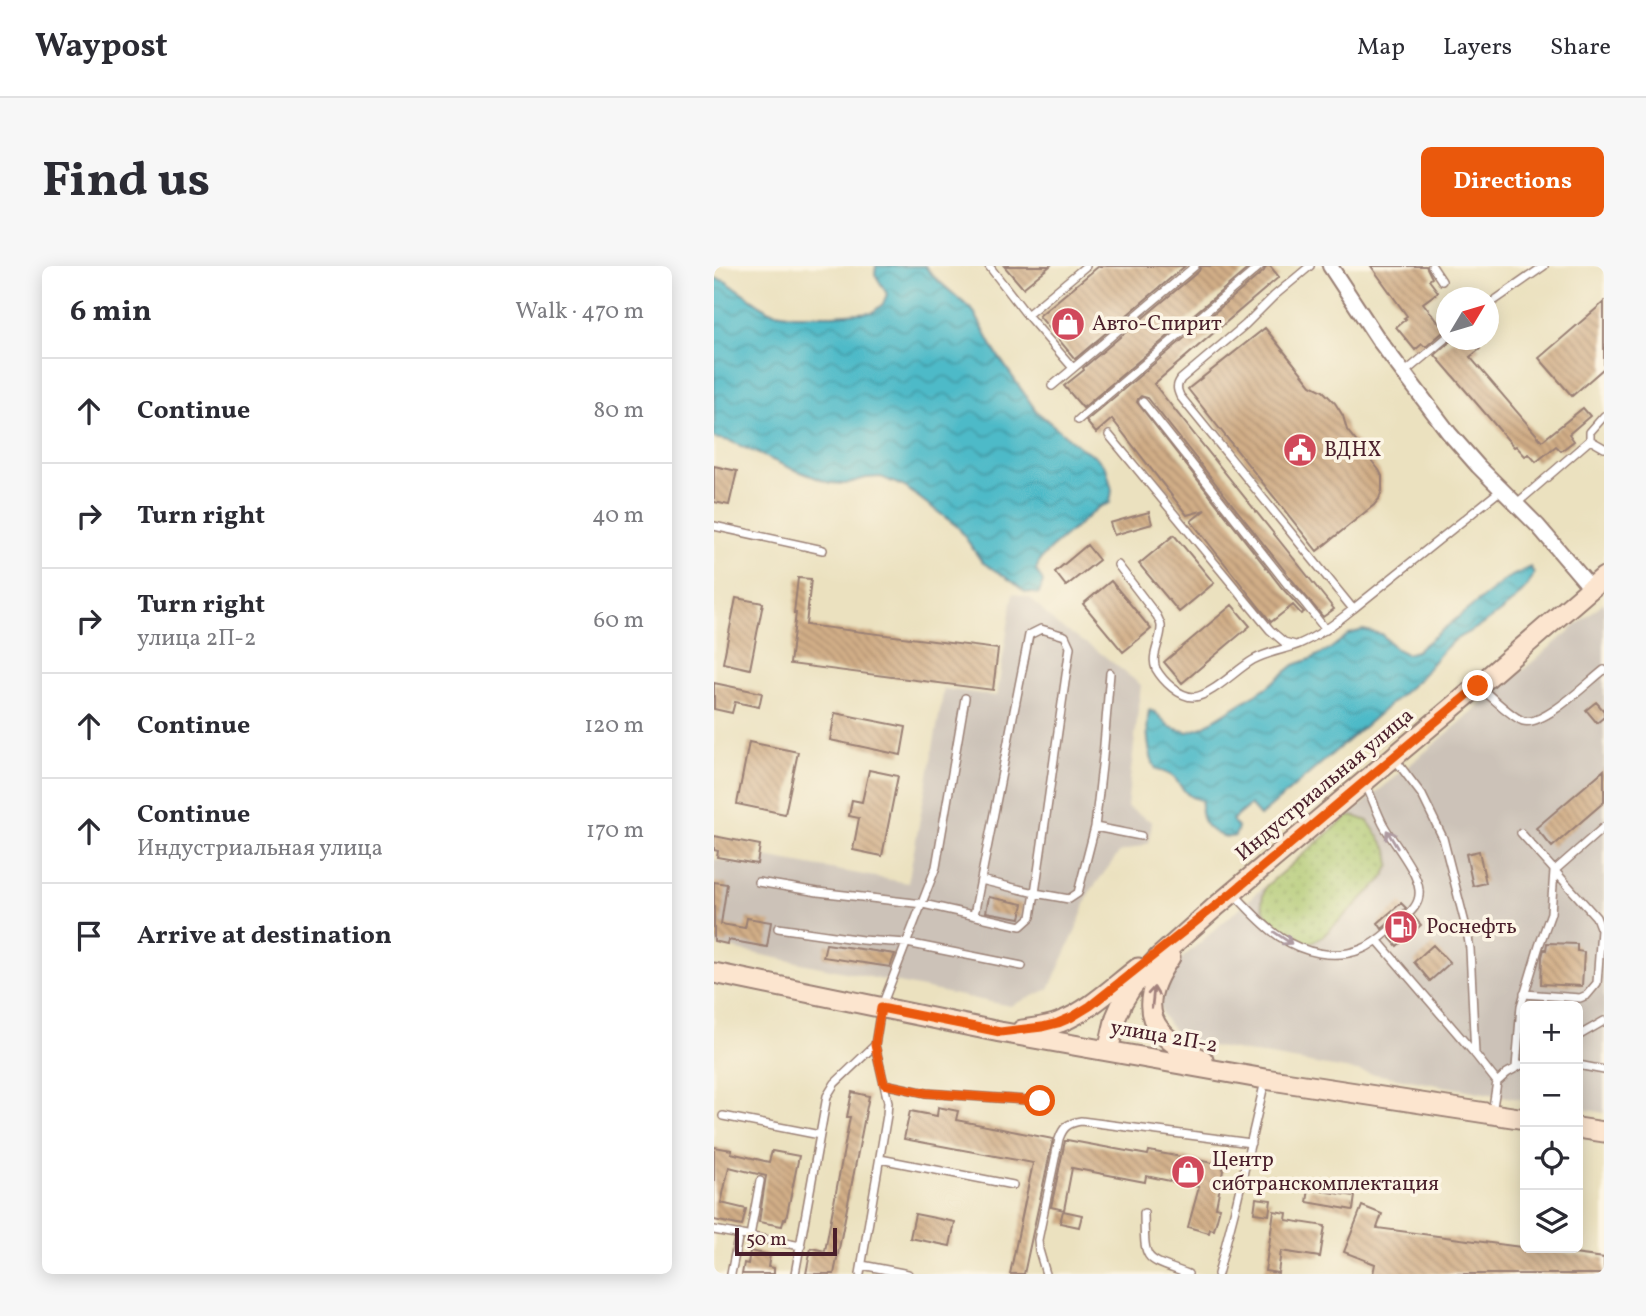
<!DOCTYPE html>
<meta charset="utf-8">
<style>
body{margin:0;font-family:Vollkorn,serif;background:#f7f7f7;color:#2b2b33}
.controls{position:absolute;right:21px;bottom:21px;display:grid;overflow:hidden;border-radius:10px;box-shadow:0 4px 18px #0003}
.controls button{width:63px;height:63px;display:grid;place-items:center;padding:0;border:0;border-bottom:2px solid #e1e1e2;background:#fff;color:#2b2b33;font:35px sans-serif}
.compass{position:absolute;left:722px;top:21px;width:63px;height:63px;border-radius:50%;background:#fff;box-shadow:0 4px 18px #0003;rotate:52deg}
.scale{position:absolute;left:21px;bottom:18px;width:102px;box-sizing:border-box;padding-left:7px;border:4px solid #4a1f2b;border-top:0;font-size:19px;line-height:24px;white-space:nowrap;color:#4a1f2b;-webkit-text-stroke:5px #fcf5e5;paint-order:stroke}
.stop{position:absolute;width:21px;height:21px;margin:-16px;border:5px solid #ea580c;border-radius:50%;background:#fff}
.stop.end{background:#ea580c;border-color:#fff;box-shadow:0 2px 7px #0008}
.list{margin:0;padding:0;list-style:none}
h2{display:flex;justify-content:space-between;align-items:center;height:91px;margin:0;padding:0 28px;font-size:30px}
h2 small{font-size:23px;font-weight:400;color:#7c7c81}
.list li{display:grid;grid-template-columns:46px 1fr auto;gap:21px;align-items:center;box-sizing:border-box;height:105px;padding:0 28px;border-top:2px solid #e1e1e2}
.list b{display:block;font-size:26px;white-space:nowrap}
.list p{margin:0;font-size:23px;white-space:nowrap;color:#7c7c81}
.list em{font-size:23px;font-style:normal;color:#7c7c81}
.icon{flex:none;width:38px;height:38px;fill:none;stroke:currentColor;stroke-width:2;stroke-linecap:round;stroke-linejoin:round}
.map{position:relative;flex:none;width:890px;height:1008px;overflow:hidden;border-radius:10px}
header{display:flex;align-items:center;gap:42px;box-sizing:border-box;height:98px;padding:0 35px;background:#fff;border-bottom:2px solid #e1e1e2}
header strong{font-size:33px}
nav{display:flex;gap:38px;margin-inline-start:auto;font-size:24px}
.intro{display:flex;align-items:center;justify-content:space-between;box-sizing:border-box;height:168px;padding:0 42px}
h1{margin:0;font-size:49px}
.button{padding:18px 32px;border-radius:10px;background:#ea580c;color:#fff;font-size:24px;font-weight:700}
main{display:flex;gap:42px;padding:0 42px}
aside{flex:1;background:#fff;border-radius:10px;box-shadow:0 4px 18px #0003}
.map>svg:first-child{display:block}
.industrial{fill:#ccc2b8}
.green{fill:url(#green-dots);stroke:#7b724c;stroke-width:2}
.water{fill:url(#water-waves);stroke:#4c6c7a;stroke-width:2}
.building{fill:url(#building-back-hatch)}
.lines{fill:none;stroke-linecap:round;stroke-linejoin:round}
.service-casing{stroke:#9a8075;stroke-width:10}
.minor-casing{stroke:#9a8075;stroke-width:18}
.secondary-casing{stroke:#9a8075;stroke-width:23}
.service{stroke:#fff;stroke-width:7}
.minor{stroke:#fff;stroke-width:14}
.secondary{stroke:#fce5cf;stroke-width:19}
.oneway{stroke:#ae9aa0}
.oneway2{stroke:#a3827d}
.route{stroke:#ea580c;stroke-width:9}
.labels{text-anchor:middle;dominant-baseline:central;stroke-width:7;stroke-linejoin:round;paint-order:stroke}
.poi-label{font-size:21px;fill:#4a1f2b;stroke:#fcf5e5;text-anchor:start}
.street-label{font-size:21px;fill:#4a1f2b;stroke:#fcf5e5}
</style>
<header>
<strong>Waypost</strong>
<nav><a>Map</a><a>Layers</a><a>Share</a></nav>
</header>
<div class="intro"><h1>Find us</h1><a class="button">Directions</a></div>
<main>
<aside>
<h2>6 min<small>Walk · 470 m</small></h2>
<ul class="list">
<li><svg class="icon" aria-label="ahead" viewBox="0 0 24 24"><path d="M12 20V5M6 11l6-6 6 6"/></svg><div><b>Continue</b></div><em>80 m</em></li>
<li><svg class="icon" aria-label="right" viewBox="0 0 24 24"><path d="M7 20v-9h11M14 6l5 5-5 5"/></svg><div><b>Turn right</b></div><em>40 m</em></li>
<li><svg class="icon" aria-label="right" viewBox="0 0 24 24"><path d="M7 20v-9h11M14 6l5 5-5 5"/></svg><div><b>Turn right</b><p>улица 2П-2</p></div><em>60 m</em></li>
<li><svg class="icon" aria-label="ahead" viewBox="0 0 24 24"><path d="M12 20V5M6 11l6-6 6 6"/></svg><div><b>Continue</b></div><em>120 m</em></li>
<li><svg class="icon" aria-label="ahead" viewBox="0 0 24 24"><path d="M12 20V5M6 11l6-6 6 6"/></svg><div><b>Continue</b><p>Индустриальная улица</p></div><em>170 m</em></li>
<li><svg class="icon" aria-label="arrive" viewBox="0 0 24 24"><path d="M6 21V4h12l-3 4 3 4H6"/></svg><div><b>Arrive at destination</b></div></li>
</ul>
</aside>
<div class="map">
<svg width="890" height="1008" viewBox="0 0 890 1008">
<defs>
<pattern id="green-dots" width="8" height="8" patternUnits="userSpaceOnUse" patternTransform="scale(1.75)"><rect width="8" height="8" fill="#acc66c"/><path d="M2 2h.1M6 6h.1" fill="none" stroke="#8ea059" stroke-width="1.8" stroke-linecap="round"/></pattern>
<pattern id="water-waves" width="16" height="10" patternUnits="userSpaceOnUse" patternTransform="scale(1.75)"><rect width="16" height="10" fill="#4dbac8"/><path d="M0 5q4-4 8 0t8 0" fill="none" stroke="#4297a3"/></pattern>
<pattern id="building-back-hatch" width="6" height="6" patternUnits="userSpaceOnUse" patternTransform="scale(1.75)"><rect width="6" height="6" fill="#d1ae87"/><path d="M-1 5l2 2M0 0l6 6M5-1l2 2" fill="none" stroke="#ac8d6f"/></pattern>
</defs>
<rect width="100%" height="100%" fill="#fcf5e5"/>
<filter id="ink" filterUnits="userSpaceOnUse"><feTurbulence type="fractalNoise" baseFrequency=".0143" numOctaves="2"/><feDisplacementMap in="SourceGraphic" scale="14" xChannelSelector="R" yChannelSelector="G"/><feConvolveMatrix kernelMatrix="1 2 1 2 8 2 1 2 1" color-interpolation-filters="sRGB"/></filter>
<filter id="wash" filterUnits="userSpaceOnUse"><feTurbulence type="fractalNoise" baseFrequency=".00686" numOctaves="4" result="noise"/><feDisplacementMap in="SourceGraphic" scale="28" xChannelSelector="R" yChannelSelector="G"/><feGaussianBlur stdDeviation="1.57" result="paint"/><feColorMatrix in="noise" values="0 0 0 0 0 0 0 0 0 0 0 0 0 0 0 0 0 1.4 0 .05"/><feComposite in="paint" operator="in"/></filter>
<g filter="url(#wash)">
<rect width="100%" height="100%" fill="#ebe1bf"/>
<!-- industrial -->
<path class="industrial" d="M299 327 316 332 343 359 384 385 427 419 413 541 438 556 435 577 405 587 375 627 362 664 335 723 296 740 0 679V593L48 602 51 591 194 617 230 423 283 430Z
M890 336V847L864 842V740H811V834L480 777 467 771 455 759 448 748 445 735 455 707 467 693 551 620Z"/>
<!-- green -->
<path class="green" d="M640 550 654 555 674 584 676 599 668 614 609 670C604 673 600 676 593 677 575 677 550 655 548 636 548 630 550 625 552 620L633 551Z"/>
<!-- water -->
<path class="water" d="M162 0H211L220 11 260 46 280 84 323 146 367 182 380 189 392 201 398 224 396 237 385 241 337 282 326 294 322 304 329 316 325 328 311 326 299 316 268 296 244 261 191 221 167 211 152 212 131 218 116 217 76 202 16 175 0 172V12L11 15 55 45 80 49H119L159 46 169 38 173 28 161 8Z
M816 301 820 307C814 327 783 349 766 360 756 366 745 370 737 377 724 388 715 402 704 414L546 550 536 539 518 554 524 562 521 570C507 574 488 562 487 546 486 542 488 539 488 535 484 533 480 532 476 530 461 519 468 510 443 504 433 491 432 460 435 444L441 446 456 461 462 463 474 466 487 462 553 421 580 399 597 393 616 383 635 368 649 364 667 368 682 383 692 388 702 385 792 313Z"/>
<g id="blocks">
<!-- building -->
<path class="building" d="M290 0H336L309 22Z
M385 0H471L361 93 325 50Z
M487 0H537L369 142 350 120 370 104 369 102 485 5Z
M552 0H556L565 11 440 118 620 343 609 351 578 314 434 132 427 130 424 133 423 136 568 322 590 346 587 348 579 339 557 356 477 255 491 244 473 249 398 153 382 167 372 155 550 5Z
M657 0H712L718 12 715 14 724 26 709 37 732 66 728 67 713 80H710L708 78 701 84 682 61 692 53 690 52 693 50Z
M890 36V102L858 130 825 92Z
M551 62 597 119 609 125 621 137 629 150 633 164 665 204 668 210V224L665 233 660 239 603 285 474 123Z
M738 74H758L766 83 756 91 828 175 869 142 876 150 855 168 860 175 847 185 842 180 822 196 815 188 811 190 802 180 800 181 721 89Z
M0 200 23 205 15 239 0 236Z
M435 246 438 258 400 269 396 257Z
M460 269 500 317 465 346 425 298Z
M373 279 385 294 352 320 341 306Z
M84 312 97 313 92 359 284 383 279 424 76 398 82 347H80Z
M397 315 437 363 409 386 369 338Z
M22 332 49 337 36 403 9 397Z
M518 339 536 360 468 417 450 396Z
M0 417 48 427 45 441 21 436 18 447 0 443Z
M882 436 890 445V451L883 457 872 444Z
M121 447 192 461 187 489 116 474Z
M35 476 84 486 71 548 23 538Z
M155 504 184 510 168 590 139 584 145 552 135 550 138 534 148 536Z
M890 504V536L838 581 822 562Z
M0 570 46 579 43 598 3 591 4 585 0 584Z
M765 585 772 617 759 620 752 588Z
M0 616 13 618 7 658 31 662 33 652 57 656 53 681 14 674 13 678 0 675Z
M275 631 309 638 306 652 272 646Z
M687 637 692 642 668 663 664 657Z
M700 651 707 659 683 680 676 672Z
M833 677 863 678V685L870 686 868 720 827 718 828 691 830 683 832 684Z
M112 678 181 688 176 701 109 691Z
M719 679 736 697 716 715 700 696Z
M138 826 155 830 120 1008H92L97 982 111 985 136 851H133Z
M224 841 244 845 242 854 339 873 310 1008H296L319 897 190 873 196 845 223 850Z
M353 874 434 889 435 885 510 899 502 941 506 942 500 964 496 963 495 967 474 961 485 921 432 910 431 916 358 902 350 944 337 941 351 875H353Z
M0 881 18 884 17 887 55 896 58 885 85 890 72 953H70L68 960 45 956 52 910 15 901 7 937 32 943 28 960 0 954Z
M595 923 641 930 639 944 593 936Z
M542 932 557 934 555 949 540 947Z
M648 940 668 948 663 962 890 992V1008H659L661 998 630 986Z
M349 945 368 949 365 961 346 957Z
M560 945 573 947 572 954 611 960 606 991 567 985 564 1007 551 1005Z
M201 948 241 956 236 980 196 972Z
M36 985 56 989 54 1001 60 1002V1008H28L30 997 34 998Z"/>
</g>
</g>
<g filter="url(#ink)">
<use href="#blocks" fill-opacity="0" stroke="#9a8075" stroke-width="2"/>
<g class="lines">
<!-- service casing -->
<g class="service-casing">
<path id="service" d="M275 0 313 49 359 102
M596 0 560 30 531 59 467 113C462 120 463 123 466 130L639 343 787 224
M718 0 728 15
M774 39 830 0
M313 49 372 0
M690 107 732 72
M338 120 481 0
M429 136 573 318 589 335 612 364
M364 154 546 0
M395 169 556 364 570 376 581 379
M876 174 890 182
M802 238 876 174V166L890 150
M0 260 109 284
M404 299 443 350C444 352 447 359 447 360 448 374 436 389 442 403 449 415 465 431 480 431 497 430 523 403 539 394 553 386 570 384 585 378 606 369 622 357 639 343
M766 421C776 430 798 451 809 455 829 461 873 417 890 404
M680 492 708 529 729 572 753 665 756 683 761 788
M381 561 427 570
M807 567 882 651 887 664 883 717 873 729 866 732 810 728
M267 614 321 627 355 633 364 627 381 561 389 491 396 407
M44 616 104 626 209 638 307 660 317 651 321 627 356 381 351 370 327 363 315 369 260 649
M519 627C534 642 549 660 566 671 589 687 621 694 648 683 661 678 672 667 683 658 693 649 707 640 705 624 703 604 679 577 669 558 663 546 658 532 652 519
M64 662 148 674 193 677 308 700
M663 674 761 788 783 816 778 847
M864 770 890 755
M864 799 890 804
M802 802 807 740 825 680 837 647 840 605 890 561
M783 816 793 807 811 797
M170 818 212 827 326 835
M9 850 106 869
M166 893 299 919
M430 947C431 997 428 991 474 1008
M0 964 87 980
M36 970 46 915
M148 999 194 1008
M17 1008 25 968
M81 1008 113 830 121 817 161 779 167 742 222 601 251 432
M146 1008 173 849 174 836 161 779
M332 1008 325 984 324 974 345 873C349 861 354 857 367 855L537 877
M504 1008 522 939 551 815"/>
</g>
<!-- minor casing -->
<g class="minor-casing">
<path id="minor" d="M616 0 664 73 735 167 764 200 824 260 877 322"/>
</g>
<!-- secondary casing -->
<g class="secondary-casing">
<path id="secondary" d="M456 691C420 742 436 770 489 794
M0 707 286 766 551 813 811 853
M308 764C321 762 334 761 346 756 375 745 399 721 424 702
M394 785 402 751 409 735 417 722 445 691 499 643 764 420 890 311
M864 862 890 866"/>
</g>
<!-- service -->
<use href="#service" class="service"/>
<!-- minor -->
<use href="#minor" class="minor"/>
<!-- secondary -->
<use href="#secondary" class="secondary"/>
</g>
<!-- one-way arrows -->
<defs><path id="oneway-shaft" d="M-6 0H5M1.5-3L5.5 0L1.5 3" fill="none" stroke-width="1.6" stroke-linecap="round" stroke-linejoin="round" transform="scale(1.75)"/></defs>
<g class="oneway">
<use href="#oneway-shaft" transform="translate(678 573) rotate(-121)"/>
<use href="#oneway-shaft" transform="translate(569 672) rotate(34)"/>
</g>
<use class="oneway2" href="#oneway-shaft" transform="translate(439 731) rotate(-84)"/>
</g>
<g class="lines" filter="url(#ink)">
<!-- route -->
<path class="route" d="M326 835 212 827 170 818 161 779 167 742 286 766 328 761 344 757 358 751 376 740 519 626 764 420"/>
</g>
<!-- icons -->
<defs>
<g id="shop-disc" transform="scale(1.75)"><circle r="9.5" fill="#d1495b" stroke="#fcf5e5"/><path d="M-5-2.5h2.3a2.7 3.5 0 0 1 5.4 0H5L5.5 6h-11ZM-1.5-2.5h3a1.5 2.3 0 0 0-3 0Z" fill="#fff"/></g>
<g id="civic-disc" transform="scale(1.75)"><circle r="9.5" fill="#d1495b" stroke="#fcf5e5"/><path d="M-.6-6.5H3V-4.5H.6V-3L4-1V1h2V6H-6V1h2V-1L-.6-3ZM-1.2 2.5V6h2.4V2.5Z" fill="#fff"/></g>
<g id="fuel-disc" transform="scale(1.75)"><circle r="9.5" fill="#d1495b" stroke="#fcf5e5"/><path d="M-5.5-6h7V0h2V4h1.3V-2.5L3-4.5l.8-.8L6-3V5H2.5V1h-1V6h-7ZM-4.2-4.7v3.2H.2V-4.7Z" fill="#fff"/></g>
</defs>
<g fill-rule="evenodd">
<use href="#shop-disc" x="354" y="58"/>
<use href="#civic-disc" x="586" y="184"/>
<use href="#fuel-disc" x="687" y="661"/>
<use href="#shop-disc" x="474" y="906"/>
</g>
<g class="labels">
<!-- poi labels -->
<g class="poi-label">
<text x="378" y="58">Авто-Спирит</text>
<text x="610" y="184">ВДНХ</text>
<text x="712" y="661">Роснефть</text>
<text x="498" y="894">Центр<tspan x="498" dy="24">сибтранскомплектация</tspan></text>
</g>
<!-- street labels -->
<g class="street-label">
<text transform="translate(611 519) rotate(-40)">Индустриальная улица</text>
<text transform="translate(450 771) rotate(10)">улица 2П-2</text>
</g>
</g>
</svg>
<div class="controls">
<button>+</button>
<button>−</button>
<button><svg class="icon" aria-label="locate" viewBox="0 0 24 24"><circle cx="12" cy="12" r="6"/><path d="M12 2v4M12 18v4M2 12h4M18 12h4"/></svg></button>
<button><svg class="icon" aria-label="layers" viewBox="0 0 24 24"><path d="M12 4l9 5-9 5-9-5zM3 14l9 5 9-5"/></svg></button>
</div>
<svg class="compass" viewBox="-18 -18 36 36"><path d="M0-13l5 13h-10z" fill="#e53935"/><path d="M0 13l5-13h-10z" fill="#7c7c81"/></svg>
<div class="scale">50 m</div>
<div class="stop" style="left:326px;top:835px"></div>
<div class="stop end" style="left:764px;top:420px"></div>
</div>
</main>
